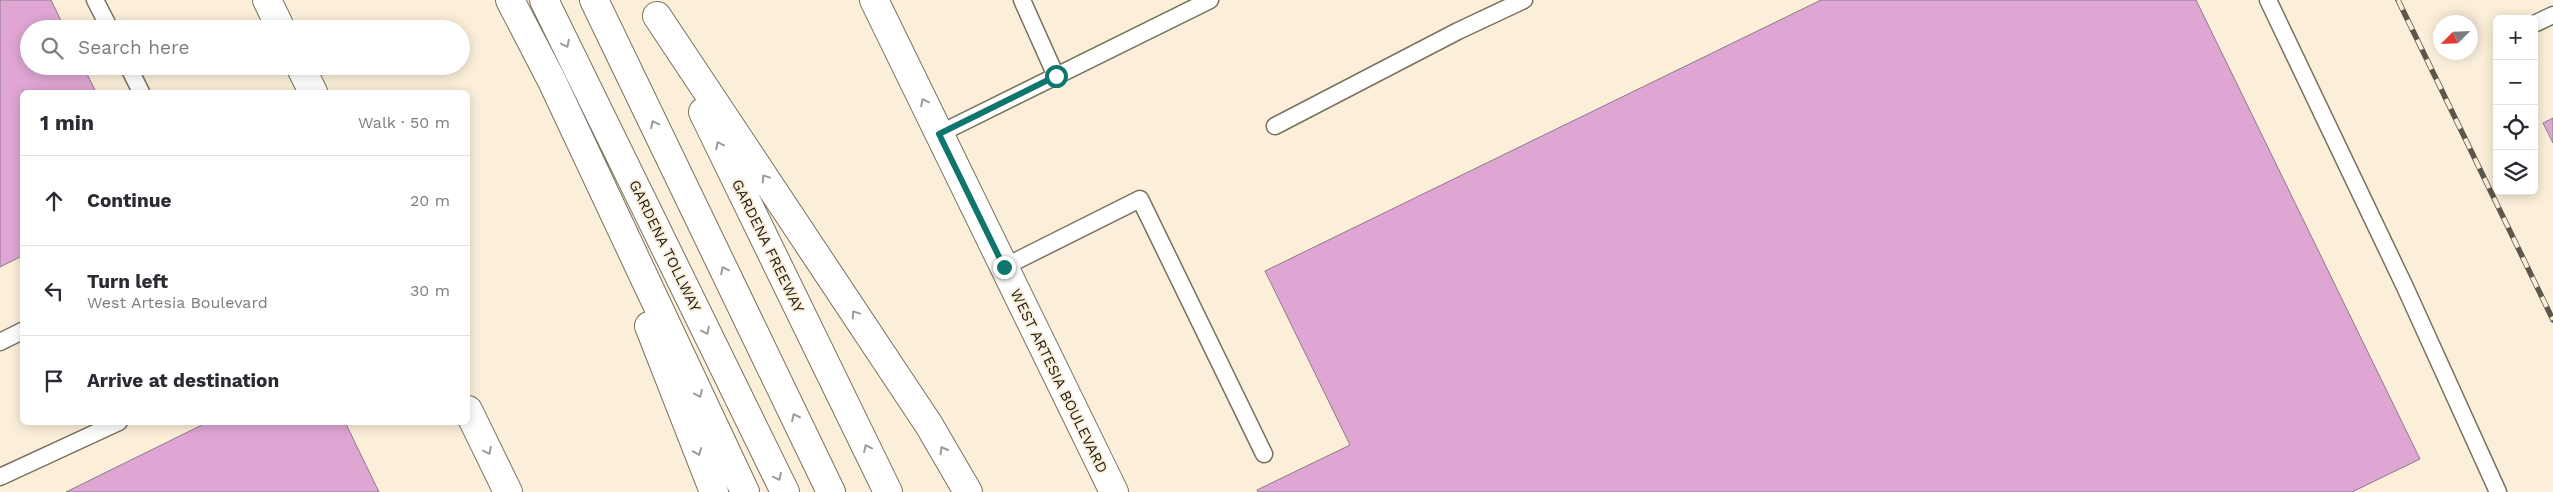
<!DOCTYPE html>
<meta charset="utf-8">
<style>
body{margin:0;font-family:"Work Sans",sans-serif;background:#f7f7f7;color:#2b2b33}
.controls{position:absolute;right:15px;top:15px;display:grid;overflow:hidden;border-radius:8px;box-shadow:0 2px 12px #0003}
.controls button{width:45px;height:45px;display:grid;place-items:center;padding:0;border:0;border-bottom:1px solid #e1e1e2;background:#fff;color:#2b2b33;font:25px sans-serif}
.compass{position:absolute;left:2433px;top:15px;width:45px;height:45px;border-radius:50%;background:#fff;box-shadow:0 2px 12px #0003;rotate:246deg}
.stop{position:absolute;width:15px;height:15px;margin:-11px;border:4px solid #0f766e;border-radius:50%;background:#fff}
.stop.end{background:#0f766e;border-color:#fff;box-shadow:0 1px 5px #0008}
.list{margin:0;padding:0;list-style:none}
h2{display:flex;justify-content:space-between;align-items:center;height:65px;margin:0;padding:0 20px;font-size:21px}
h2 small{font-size:16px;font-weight:400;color:#7c7c81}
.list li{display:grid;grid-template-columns:32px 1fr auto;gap:15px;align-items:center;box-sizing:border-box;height:90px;padding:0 20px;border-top:1px solid #e1e1e2}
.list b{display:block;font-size:19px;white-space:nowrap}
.list p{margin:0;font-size:16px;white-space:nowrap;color:#7c7c81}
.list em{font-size:16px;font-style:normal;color:#7c7c81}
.icon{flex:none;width:28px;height:28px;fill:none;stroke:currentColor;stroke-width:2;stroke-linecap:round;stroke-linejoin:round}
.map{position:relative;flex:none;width:2553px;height:492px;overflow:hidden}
.search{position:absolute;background:#fff;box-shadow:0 2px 12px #0003;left:20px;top:20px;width:450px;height:55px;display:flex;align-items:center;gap:12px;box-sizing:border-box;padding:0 18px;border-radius:28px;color:#7c7c81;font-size:19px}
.panel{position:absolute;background:#fff;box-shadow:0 2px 12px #0003;left:20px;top:90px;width:450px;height:335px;border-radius:8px}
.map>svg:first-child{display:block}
.building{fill:#dfa6d3;stroke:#8d7a88}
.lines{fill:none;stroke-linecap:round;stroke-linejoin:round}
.lane-casing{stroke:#7a705d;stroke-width:19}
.secondary-casing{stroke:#7a705d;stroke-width:30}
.highway-casing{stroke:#7a705d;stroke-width:30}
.lane{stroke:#fff;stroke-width:16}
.secondary{stroke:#fff;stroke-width:28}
.highway{stroke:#fff;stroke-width:28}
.rail-casing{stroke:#5d574b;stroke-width:5.5}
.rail{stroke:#fbefda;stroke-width:4;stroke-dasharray:11;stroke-linecap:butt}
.oneway{stroke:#9d9b98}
.route{stroke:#0f766e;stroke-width:6}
.labels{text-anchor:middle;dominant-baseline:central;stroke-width:4;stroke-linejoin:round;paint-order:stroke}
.street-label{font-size:15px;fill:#252119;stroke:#fbefda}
</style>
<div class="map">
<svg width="2553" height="492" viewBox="0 0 2553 492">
<rect width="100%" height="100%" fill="#fbefda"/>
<!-- building -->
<path class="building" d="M0 0H51L65 29H29V66H83L96 92H22V147L21 148 22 152V256L0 267Z
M1821 0H2196L2420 459 2352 492H1258L1257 490 1350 445 1265 271Z
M2553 118V143L2543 123Z
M208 422H345L379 492H66Z"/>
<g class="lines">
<!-- lane casing -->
<g class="lane-casing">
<path id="lane" d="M95 0 110 29
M1022 0 1056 76
M2268 0 2405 287 2498 492
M2534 24 2553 15
M128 66 141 92
M1275 126 1458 31 1524 0
M939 134 1210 0
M1004 267 1140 199 1264 454
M0 342 22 331
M0 477 119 422"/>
</g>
<!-- secondary casing -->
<g class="secondary-casing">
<path id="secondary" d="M267 0 281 29
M874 0 1114 492
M300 66 313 92
M468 410 508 492"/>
</g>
<!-- highway casing -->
<g class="highway-casing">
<path id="highway" d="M510 0 552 81 745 492
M544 0 785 492
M594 0 831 492
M657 16 929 425 968 492
M703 112 888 492
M649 326 714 492"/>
</g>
<!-- lane -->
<use href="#lane" class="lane"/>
<!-- secondary -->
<use href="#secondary" class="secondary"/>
<!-- highway -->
<use href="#highway" class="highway"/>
<!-- rail casing -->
<g class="rail-casing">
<path id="rail" d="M2398 0 2553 320"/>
</g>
<!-- rail -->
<use href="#rail" class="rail"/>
</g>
<!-- one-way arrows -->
<defs><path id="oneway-chevron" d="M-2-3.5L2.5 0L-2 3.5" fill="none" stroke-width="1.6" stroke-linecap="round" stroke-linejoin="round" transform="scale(1.25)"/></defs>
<g class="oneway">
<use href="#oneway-chevron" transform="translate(566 44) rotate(64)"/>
<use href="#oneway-chevron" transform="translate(924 102) rotate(-116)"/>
<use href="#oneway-chevron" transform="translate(654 124) rotate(-116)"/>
<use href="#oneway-chevron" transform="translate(719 145) rotate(-116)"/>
<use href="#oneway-chevron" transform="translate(765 178) rotate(-124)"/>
<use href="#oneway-chevron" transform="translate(724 270) rotate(-116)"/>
<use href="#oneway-chevron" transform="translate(855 314) rotate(-124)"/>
<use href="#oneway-chevron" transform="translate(706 331) rotate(64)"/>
<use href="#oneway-chevron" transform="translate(699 394) rotate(65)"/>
<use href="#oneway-chevron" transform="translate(795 417) rotate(-116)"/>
<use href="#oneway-chevron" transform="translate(867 448) rotate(-116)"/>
<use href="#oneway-chevron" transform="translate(943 450) rotate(-120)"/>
<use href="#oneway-chevron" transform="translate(488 451) rotate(64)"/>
<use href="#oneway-chevron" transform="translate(698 452) rotate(68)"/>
<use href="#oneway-chevron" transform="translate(778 477) rotate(64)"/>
</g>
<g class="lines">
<!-- route -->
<path class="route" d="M1004 267 939 134 1056 76"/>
</g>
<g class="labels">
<!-- street labels -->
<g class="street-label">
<text transform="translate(665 246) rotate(64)">GARDENA TOLLWAY</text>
<text transform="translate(768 246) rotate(64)">GARDENA FREEWAY</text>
<text transform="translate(1059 381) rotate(64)">WEST ARTESIA BOULEVARD</text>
</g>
</g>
</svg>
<div class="controls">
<button>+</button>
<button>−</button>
<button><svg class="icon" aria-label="locate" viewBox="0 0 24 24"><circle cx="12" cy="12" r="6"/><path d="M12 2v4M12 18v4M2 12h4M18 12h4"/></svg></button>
<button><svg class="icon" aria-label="layers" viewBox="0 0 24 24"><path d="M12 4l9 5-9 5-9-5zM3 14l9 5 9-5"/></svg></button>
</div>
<svg class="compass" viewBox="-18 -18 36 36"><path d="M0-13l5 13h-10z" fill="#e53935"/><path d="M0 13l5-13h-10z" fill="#7c7c81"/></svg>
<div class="stop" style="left:1056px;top:76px"></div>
<div class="stop end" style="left:1004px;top:267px"></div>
<div class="search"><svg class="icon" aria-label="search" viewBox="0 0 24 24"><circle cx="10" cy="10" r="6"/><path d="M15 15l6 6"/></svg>Search here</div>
<section class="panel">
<h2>1 min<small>Walk · 50 m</small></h2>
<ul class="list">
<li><svg class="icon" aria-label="ahead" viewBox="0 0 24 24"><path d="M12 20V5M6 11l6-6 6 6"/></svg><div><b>Continue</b></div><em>20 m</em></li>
<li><svg class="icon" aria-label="left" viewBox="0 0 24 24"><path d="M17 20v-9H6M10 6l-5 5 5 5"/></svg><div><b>Turn left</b><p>West Artesia Boulevard</p></div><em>30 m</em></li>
<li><svg class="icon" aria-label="arrive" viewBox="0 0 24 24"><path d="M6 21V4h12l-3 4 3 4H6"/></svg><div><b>Arrive at destination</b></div></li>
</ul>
</section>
</div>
